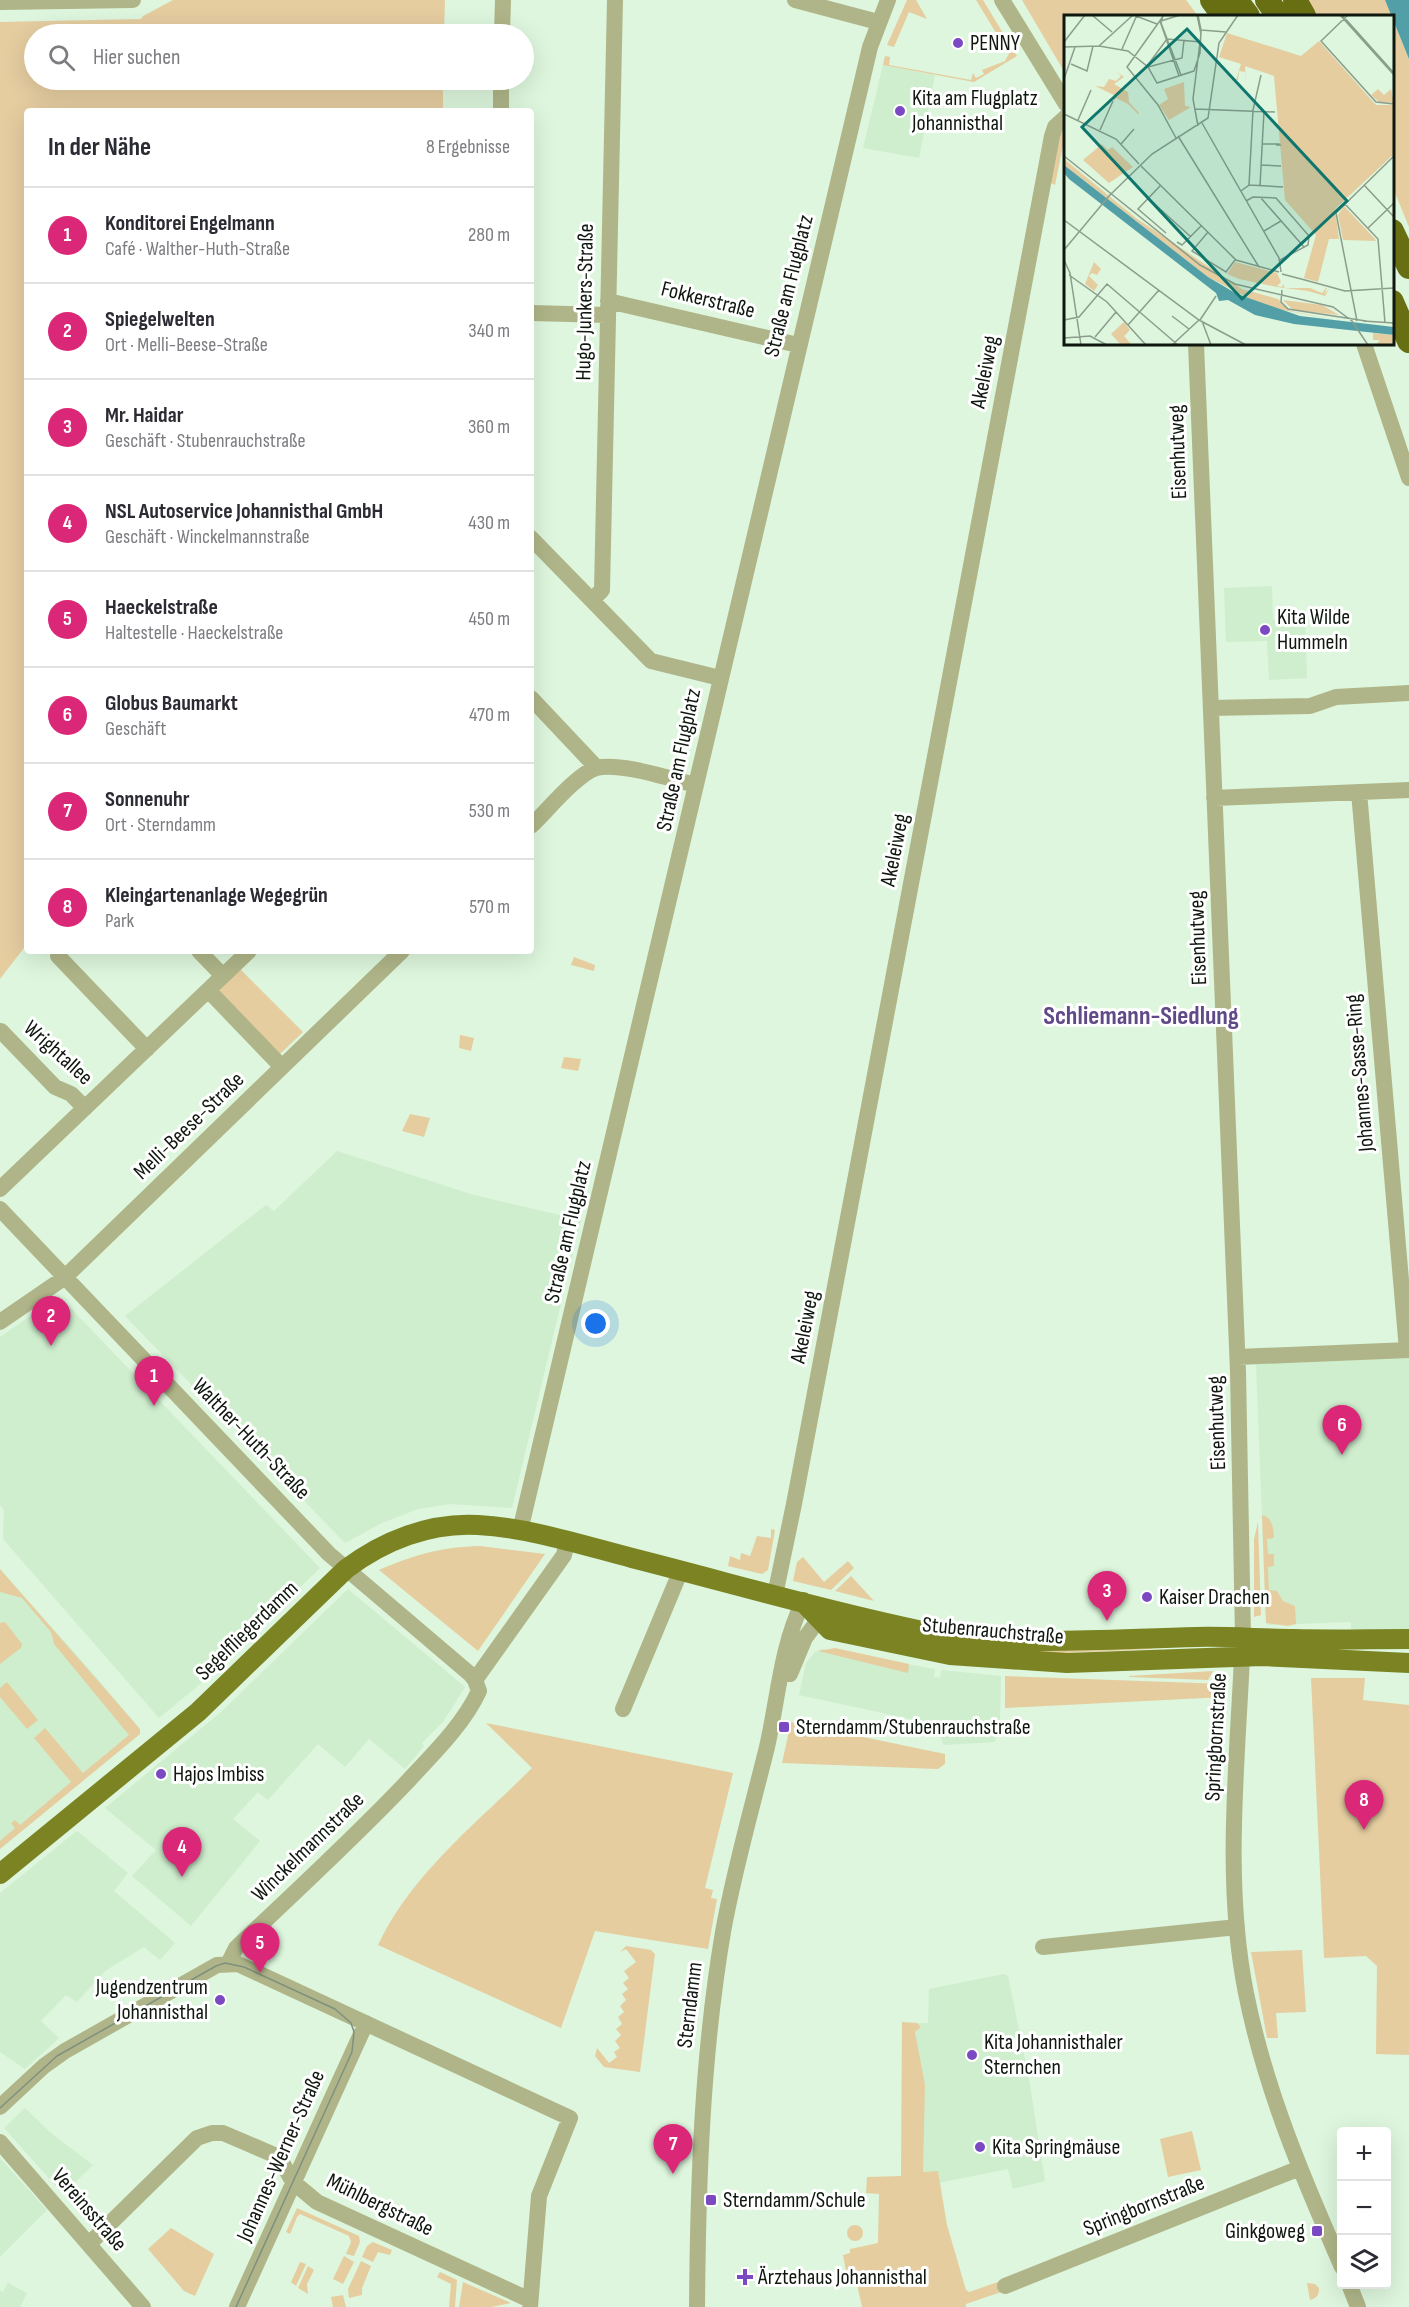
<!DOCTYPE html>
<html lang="de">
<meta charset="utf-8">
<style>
body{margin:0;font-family:"Sofia Sans Condensed",sans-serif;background:#f2f2f3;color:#2b2b33}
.controls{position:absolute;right:18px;bottom:18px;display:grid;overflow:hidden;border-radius:6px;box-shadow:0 6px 24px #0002}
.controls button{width:54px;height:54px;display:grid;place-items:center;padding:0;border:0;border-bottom:2px solid #e1e1e2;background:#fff;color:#2b2b33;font:30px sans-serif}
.you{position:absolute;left:596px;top:1324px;width:21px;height:21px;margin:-15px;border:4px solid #fff;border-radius:50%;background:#1a73e8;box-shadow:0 0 0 9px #1a73e833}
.badge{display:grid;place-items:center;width:39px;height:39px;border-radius:50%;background:#db2777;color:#fff;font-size:20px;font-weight:700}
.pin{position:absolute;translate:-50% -50px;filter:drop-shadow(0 2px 3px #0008)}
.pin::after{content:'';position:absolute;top:32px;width:21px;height:18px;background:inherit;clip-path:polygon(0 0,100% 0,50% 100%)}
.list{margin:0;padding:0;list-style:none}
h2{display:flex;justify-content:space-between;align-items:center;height:78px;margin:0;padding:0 24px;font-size:26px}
h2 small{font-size:20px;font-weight:400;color:#7c7c81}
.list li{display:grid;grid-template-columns:39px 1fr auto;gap:18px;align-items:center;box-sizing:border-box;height:96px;padding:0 24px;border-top:2px solid #e1e1e2}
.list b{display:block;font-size:22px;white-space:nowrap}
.list p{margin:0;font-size:20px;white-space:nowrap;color:#7c7c81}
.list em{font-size:20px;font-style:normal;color:#7c7c81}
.icon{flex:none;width:33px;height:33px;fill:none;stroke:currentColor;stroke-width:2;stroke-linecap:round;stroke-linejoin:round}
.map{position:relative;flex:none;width:1409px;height:2307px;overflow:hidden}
.search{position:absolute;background:#fff;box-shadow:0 6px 24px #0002;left:24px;top:24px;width:510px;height:66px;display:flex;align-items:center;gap:15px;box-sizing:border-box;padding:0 21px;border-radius:33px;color:#7c7c81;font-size:22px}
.panel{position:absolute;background:#fff;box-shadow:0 6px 24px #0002;left:24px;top:108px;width:510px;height:846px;border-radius:6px}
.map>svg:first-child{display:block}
.built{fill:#cfeece}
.green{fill:#e5cda0}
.water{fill:#529fa8}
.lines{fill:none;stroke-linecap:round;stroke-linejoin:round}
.minor{stroke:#afb588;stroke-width:16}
.major{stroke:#7b8323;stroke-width:20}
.highway{stroke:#686f13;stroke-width:24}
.tram{stroke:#7f907f;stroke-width:1.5}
.poi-dot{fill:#7b49c1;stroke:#fff;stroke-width:2}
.labels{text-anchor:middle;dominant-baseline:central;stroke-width:6;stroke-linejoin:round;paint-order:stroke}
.poi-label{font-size:22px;fill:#0f170f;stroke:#fff;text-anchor:start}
.street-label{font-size:22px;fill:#0f170f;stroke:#fff}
.quarter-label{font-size:26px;font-weight:bold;fill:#604987;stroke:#fff}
.inset-road{fill:none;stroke:#8b9d8b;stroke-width:1.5}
.view{fill:#0f766e;fill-opacity:0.15;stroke:#0f766e;stroke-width:3}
.inset-edge{fill:none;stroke:#0f170f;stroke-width:3}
</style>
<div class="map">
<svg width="1409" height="2307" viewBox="0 0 1409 2307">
<rect width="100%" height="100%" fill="#ddf6dd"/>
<!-- built -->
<path class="built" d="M883 65 935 75 919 158 863 148Z
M1272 586 1273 620 1305 618 1307 678 1269 680 1267 641 1226 642 1224 588Z
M337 1151 474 1195 581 1220 512 1508 450 1504 418 1509 382 1523 345 1543 125 1316 266 1205 274 1211Z
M59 1296 320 1568 199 1685 159 1718 3 1539 4 1510 0 1505V1337Z
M1409 1355V1634L1351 1633V1622L1268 1625 1266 1623 1256 1362Z
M0 1569 97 1678 140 1729V1734L0 1849Z
M348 1589 465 1687 443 1722 422 1743 424 1746 405 1769 369 1739 345 1767 318 1744 268 1800 258 1792 233 1819 260 1841 191 1926 132 1876 156 1850 105 1808 221 1712Z
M822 1649 935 1669 934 1677 940 1678 941 1670 1001 1676 1000 1719 995 1742 943 1745 938 1725 799 1695 806 1663 815 1652Z
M77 1831 128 1873 114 1891 175 1943 160 1960 144 1947 105 1971 77 2002 66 1995 41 2021 59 2038 25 2069 0 2052V1893Z
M1004 1974 1008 1976 1029 2079 1045 2181 1013 2189 1008 2169 938 2183 919 2175 923 2085 915 2032 921 2027 917 2023H928L929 1989Z
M25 2108 51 2133 93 2165 63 2194 4 2128Z
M0 2158 47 2210 0 2257Z
M8 2283 27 2293 20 2307H0V2291L3 2292Z"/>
<!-- green -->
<path class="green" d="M173 0H445L444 34H34V80H443V111H27V944L0 979V22L141 19 143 16Z
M907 0H916L927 19 909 12 894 47 887 45Z
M976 0H983L1006 38 1001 41Z
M1022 0H1186L1198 16H1066L1065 73Z
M1305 0H1385L1392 16H1313Z
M1392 18 1409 59V227L1393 188Z
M1012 48 1017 56 974 82 883 65 885 56 890 57 889 65 971 80 973 73 976 78 984 74 982 70 1005 61Z
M1061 129 1065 136 1055 185 1049 182Z
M574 957 595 965 594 971 571 965Z
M237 966 303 1032 280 1054 216 989Z
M460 1035 474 1038 471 1051 459 1048Z
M564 1057 581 1059 578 1071 561 1068Z
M410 1114 430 1118 424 1137 402 1131Z
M1262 1515C1273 1518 1273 1528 1274 1538L1267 1539 1268 1554H1274V1566L1268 1567 1269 1590 1277 1591 1283 1601 1295 1606 1296 1624 1288 1626 1266 1623Z
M1258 1522 1261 1615 1254 1617V1539Z
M771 1529 775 1530 768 1570 762 1574 728 1566 730 1556 740 1560 741 1553 750 1556 757 1536 771 1538Z
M480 1546 545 1554 478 1651 379 1570C414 1555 441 1547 480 1546Z
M803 1557 824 1582 848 1561 854 1568 831 1590 793 1581 797 1562Z
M0 1569 140 1729V1734L0 1849V1841L15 1828 11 1823 15 1820 20 1825 71 1782 34 1738 45 1728 83 1773 129 1735 54 1644 51 1632 22 1598 0 1592Z
M851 1576 874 1601 835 1591Z
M5 1622 22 1644 21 1648 0 1664V1623Z
M1020 1646 1152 1647 1153 1649 1020 1655Z
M835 1648 909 1664 908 1673 818 1651Z
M1213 1671 1208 1680 1129 1677V1676Z
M1005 1676 1225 1684V1697L1005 1708Z
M1311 1678H1365L1363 1700 1409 1705V2055L1376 2054 1377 1966 1366 1956 1324 1958Z
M7 1682 38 1720 27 1729 0 1697V1688Z
M791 1722 945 1754V1764L938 1769 782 1763Z
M486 1723 733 1773 705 1888 713 1890 711 1898 717 1899 708 1949 595 1931 561 2028 378 1945C411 1874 477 1823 532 1768Z
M626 1946 651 1950 655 1954 640 2072 604 2067 595 2056 597 2048 609 2063 617 2057 614 2052 620 2048 615 2041 621 2035 616 2029 622 2024 618 2017 624 2012 620 2006 626 2000 622 1994 628 1989 623 1983 629 1978 624 1971 636 1962 626 1949 620 1952Z
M1302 1950 1306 2012 1276 2013 1278 2038H1267L1251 1952Z
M902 2022 917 2023 921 2027 915 2032 925 2085 923 2172 938 2171 947 2225 966 2290 969 2292 1001 2281 1004 2291 966 2304V2307H862L854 2271H846L843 2255 850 2253V2249L878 2243 879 2194 866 2193 867 2177 901 2176Z
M1192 2131 1201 2170 1168 2177 1160 2139Z
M297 2208 359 2236 360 2242 354 2256 346 2254 351 2242 349 2236 300 2214 297 2217 290 2234 286 2232Z
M847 2233a8 8 0 1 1 16 0a8 8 0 1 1-16 0Z
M171 2228 214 2254 195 2296 184 2291 148 2249Z
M373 2242 392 2250 390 2255 378 2252 373 2262 362 2257 367 2246Z
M344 2256 354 2262 343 2284 333 2279Z
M361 2261 371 2266 362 2288V2295L349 2298 348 2289Z
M300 2262 306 2264 296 2286 291 2282Z
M308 2266 314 2270 307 2284 308 2294 298 2288Z
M440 2272 457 2280 455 2307H449L451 2284 437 2277Z
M463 2282 511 2303 491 2307H459Z
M1307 2283 1315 2284 1319 2288C1319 2295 1317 2298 1310 2300Z
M343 2295 346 2307H333L331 2297Z"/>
<!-- water -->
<path class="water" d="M1385 0H1409V59Z"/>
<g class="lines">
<!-- minor -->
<path class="minor" d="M795 0 878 22
M1002 0 1066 104
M0 2 133 0
M502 34 503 0
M501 111V80
M608 301 798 345
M531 313 607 315
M1196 344 1238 1372 1243 1638
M1364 344 1409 478
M531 538 651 661 720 678
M592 600 602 590 615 0
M531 698 597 768
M1211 708 1310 706 1336 697 1409 693
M1359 792 1407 1350
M1214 798 1409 790
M531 826C546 812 577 774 596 768 621 762 670 779 696 785
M199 951 223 976
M58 956 147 1049
M208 990 282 1067
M1 1031 55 1087 71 1094 85 1108
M0 1189 249 951
M0 1209 329 1554 470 1674 475 1680 479 1691C463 1725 434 1753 408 1781 353 1839 294 1893 236 1948L228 1964
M0 1322 64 1278 402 951
M1238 1357 1409 1350
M520 1531C641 1037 749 540 870 47L888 0
M775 1595 794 1504 1052 136 1055 127 1066 117
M1242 1657C1237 1767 1224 1884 1246 1993 1265 2089 1303 2178 1342 2267
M790 1674 805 1638 819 1619
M475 1680 564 1555 567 1541
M623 1709 681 1570
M1043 1947 1237 1927
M0 2107 44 2066 65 2051 217 1965 238 1964 570 2118 539 2196 530 2307
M0 2142 143 2307
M89 2244 197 2138 212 2133H223L279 2157 293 2182 317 2202 530 2300
M1349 2284 1358 2307
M1005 2286 1300 2168
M237 2307 366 2023
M697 2307C698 2181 702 2056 723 1932 734 1870 752 1808 767 1747 778 1699 781 1646 803 1602"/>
<!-- major -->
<path class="major" d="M803 1602 830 1630 950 1655 1067 1663 1262 1656 1409 1663
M0 1874 198 1712 346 1569C383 1541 430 1522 478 1525 530 1528 582 1545 632 1558 727 1582 822 1610 918 1630 1010 1648 1104 1639 1196 1637 1229 1636 1262 1639 1294 1639 1332 1640 1371 1639 1409 1639"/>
<!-- highway -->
<path class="highway" d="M1212 0 1224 16
M1236 0 1248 16
M1267 0 1278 16
M1295 0 1304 16
M1392 231 1409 267
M1392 302 1409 341"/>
<!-- tram -->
<path class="tram" d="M0 2108 57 2056 216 1966 225 1963 244 1967 335 2009 351 2023 354 2032 352 2052 236 2307"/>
</g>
<!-- markers -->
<g class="poi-dot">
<circle cx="958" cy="43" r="6"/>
<circle cx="900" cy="111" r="6"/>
<circle cx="1265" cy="630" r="6"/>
<circle cx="1147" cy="1597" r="6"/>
<rect x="778" y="1721" width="12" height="12" rx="3"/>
<circle cx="161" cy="1774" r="6"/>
<circle cx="220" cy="2000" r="6"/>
<circle cx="972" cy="2055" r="6"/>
<circle cx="980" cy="2147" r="6"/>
<rect x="705" y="2194" width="12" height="12" rx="3"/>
<rect x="1311" y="2225" width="12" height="12" rx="3"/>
<path d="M742 2268h6v6h6v6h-6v6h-6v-6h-6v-6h6z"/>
</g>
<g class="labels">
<!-- poi labels -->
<g class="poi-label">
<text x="970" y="43">PENNY</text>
<text x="912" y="98">Kita am Flugplatz<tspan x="912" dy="25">Johannisthal</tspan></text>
<text x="1277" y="617">Kita Wilde<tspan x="1277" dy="25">Hummeln</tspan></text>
<text x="1159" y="1597">Kaiser Drachen</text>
<text x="796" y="1727">Sterndamm/Stubenrauchstraße</text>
<text x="173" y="1774">Hajos Imbiss</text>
<text x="208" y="1987" text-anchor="end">Jugendzentrum<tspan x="208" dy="25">Johannisthal</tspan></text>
<text x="984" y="2042">Kita Johannisthaler<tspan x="984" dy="25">Sternchen</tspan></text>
<text x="992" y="2147">Kita Springmäuse</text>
<text x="723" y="2200">Sterndamm/Schule</text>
<text x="1305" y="2231" text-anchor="end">Ginkgoweg</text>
<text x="758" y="2277">Ärztehaus Johannisthal</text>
</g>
<!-- street labels -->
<g class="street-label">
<text transform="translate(789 286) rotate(-76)">Straße am Flugplatz</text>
<text transform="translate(708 300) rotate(14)">Fokkerstraße</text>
<text transform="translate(585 302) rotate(-89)">Hugo-Junkers-Straße</text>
<text transform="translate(985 372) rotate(-79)">Akeleiweg</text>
<text transform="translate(1178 452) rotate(-92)">Eisenhutweg</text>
<text transform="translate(679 760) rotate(-78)">Straße am Flugplatz</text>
<text transform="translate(895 850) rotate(-79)">Akeleiweg</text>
<text transform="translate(1198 938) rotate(-92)">Eisenhutweg</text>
<text transform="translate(58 1053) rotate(42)">Wrightallee</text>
<text transform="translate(1360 1073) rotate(-95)">Johannes-Sasse-Ring</text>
<text transform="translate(189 1126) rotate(-44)">Melli-Beese-Straße</text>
<text transform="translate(568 1232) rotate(-77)">Straße am Flugplatz</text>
<text transform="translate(805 1327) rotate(-79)">Akeleiweg</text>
<text transform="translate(1217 1423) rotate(-92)">Eisenhutweg</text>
<text transform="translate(251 1439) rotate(46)">Walther-Huth-Straße</text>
<text transform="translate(247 1631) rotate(-44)">Segelfliegerdamm</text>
<text transform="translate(993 1631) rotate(5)">Stubenrauchstraße</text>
<text transform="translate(1216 1737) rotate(-87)">Springbornstraße</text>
<text transform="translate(308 1847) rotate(-44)">Winckelmannstraße</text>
<text transform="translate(690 2005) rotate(-83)">Sterndamm</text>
<text transform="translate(281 2156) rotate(-66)">Johannes-Werner-Straße</text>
<text transform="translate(380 2205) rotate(26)">Mühlbergstraße</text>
<text transform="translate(1144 2206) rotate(-22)">Springbornstraße</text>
<text transform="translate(89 2210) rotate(49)">Vereinsstraße</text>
</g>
<!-- quarter labels -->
<g class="quarter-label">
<text x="1141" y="1016">Schliemann-Siedlung</text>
</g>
</g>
<!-- overview -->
<g transform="translate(1064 15)">
<rect width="330" height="330" fill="#ddf6dd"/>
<path d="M163 18 237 41 255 26 312 90H330V139L271 194 275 224H265L254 267 240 263 252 220 221 185 210 61 181 51 182 70 181 57 175 56 174 65H172L177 49 155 42ZM53 57 60 62 50 69 64 77 65 87 75 98 74 99 64 89 52 83 50 86V80L31 71 40 72 45 64 52 66 57 61ZM120 67 121 91 127 92 105 105 95 90 104 84 100 74ZM314 74 320 80 327 74 330 88 315 87 307 80ZM38 129 44 135 48 132 69 152 45 168 19 145ZM0 144 72 203 178 274 214 284 227 296 270 305 199 291 144 262 0 150ZM280 191 311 224 312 226 279 225 274 200ZM30 247 37 254 33 260 28 258 25 261 34 270 30 276 21 269ZM171 247 213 258 217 267 213 271 218 272 219 269 221 273H246L258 278 262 273H263L260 279 265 274 261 281 244 276 213 272 175 264 163 259ZM219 285 258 290 275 300 229 295ZM60 307 66 315 60 321 68 330H57L47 319ZM309 318 330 320 329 330H312L316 325H309Z" fill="#e5cda0"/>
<path d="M0 150 144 262 173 279 236 301 330 312V320L230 309 191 300 164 285 155 286 152 278 5 164 0 158Z" fill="#529fa8"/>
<path class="inset-road" d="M28 0 48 17M99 0 97 8 117 60 130 56 136 38 137 15 134 0M100 0 63 52 94 90 112 123M133 0 137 19 129 84 134 111M276 0 330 60M278 0 330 58M284 0 257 26 312 87 330 89M72 1 93 9M96 6 115 61M97 6 116 0M137 15 162 17M103 24 137 27M0 27 21 0M35 31 69 0M0 32 35 31 64 36 84 52 93 68 130 56M58 34 73 0M7 49 23 56 29 31M83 51 103 24M84 52 118 43 120 25M0 64 11 32M131 94 211 97M0 99 52 124 75 149M14 105 27 75M138 108 215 243 217 257M36 115 49 86M114 121 195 252M57 129 70 114M199 129H215L216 130H212M0 141 136 250 171 269 269 292 288 306 304 330M197 150 217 151M77 151 172 245 215 257M185 170 219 172H216M300 170 330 202M96 171 74 194 102 218M196 171 200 96M177 176 185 170 189 95 197 60M84 183 127 222M197 183 240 232M182 186 189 182 212 183 245 221 244 230 216 245M280 188 314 224 321 308M0 205 135 305 182 330M304 213 330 188M200 216 217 206M144 217 128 236 162 257 171 245M113 227 118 230 137 211M0 235 45 181 88 139 144 103 155 28 174 0M0 245 6 258 17 330M218 259 241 265M5 260 43 287 82 330M241 265 281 276 330 273M218 275 217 287 224 294 302 306M108 301 125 314M0 305 15 302 43 269 114 330M136 305 152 281M138 306 147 330M293 306 272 198 330 141M299 306 330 308M64 310 95 275M31 322 52 297M0 323 26 321 43 330M108 330 135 305"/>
<path class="view" d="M123 14 283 186 178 284 18 112Z"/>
<rect width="330" height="330" class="inset-edge"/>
</g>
</svg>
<div class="controls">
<button>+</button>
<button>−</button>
<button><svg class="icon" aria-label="layers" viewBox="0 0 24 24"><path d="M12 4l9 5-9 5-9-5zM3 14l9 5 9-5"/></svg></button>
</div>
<div class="you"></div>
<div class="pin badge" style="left:154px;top:1406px">1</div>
<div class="pin badge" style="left:51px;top:1346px">2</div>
<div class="pin badge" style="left:1107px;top:1621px">3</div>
<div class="pin badge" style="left:182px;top:1877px">4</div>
<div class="pin badge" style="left:260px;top:1973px">5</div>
<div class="pin badge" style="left:1342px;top:1455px">6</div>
<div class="pin badge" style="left:673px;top:2174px">7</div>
<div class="pin badge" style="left:1364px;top:1830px">8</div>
<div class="search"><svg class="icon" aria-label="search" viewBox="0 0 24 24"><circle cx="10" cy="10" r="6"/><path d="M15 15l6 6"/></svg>Hier suchen</div>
<section class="panel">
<h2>In der Nähe<small>8 Ergebnisse</small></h2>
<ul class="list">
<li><span class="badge">1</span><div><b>Konditorei Engelmann</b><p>Café · Walther-Huth-Straße</p></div><em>280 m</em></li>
<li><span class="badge">2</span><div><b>Spiegelwelten</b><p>Ort · Melli-Beese-Straße</p></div><em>340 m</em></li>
<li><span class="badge">3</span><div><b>Mr. Haidar</b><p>Geschäft · Stubenrauchstraße</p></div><em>360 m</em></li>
<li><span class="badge">4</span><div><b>NSL Autoservice Johannisthal GmbH</b><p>Geschäft · Winckelmannstraße</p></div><em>430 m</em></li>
<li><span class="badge">5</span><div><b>Haeckelstraße</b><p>Haltestelle · Haeckelstraße</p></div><em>450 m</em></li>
<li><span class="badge">6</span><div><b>Globus Baumarkt</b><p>Geschäft</p></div><em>470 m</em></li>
<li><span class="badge">7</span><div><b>Sonnenuhr</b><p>Ort · Sterndamm</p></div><em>530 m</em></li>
<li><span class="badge">8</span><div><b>Kleingartenanlage Wegegrün</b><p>Park</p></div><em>570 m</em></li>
</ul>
</section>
</div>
